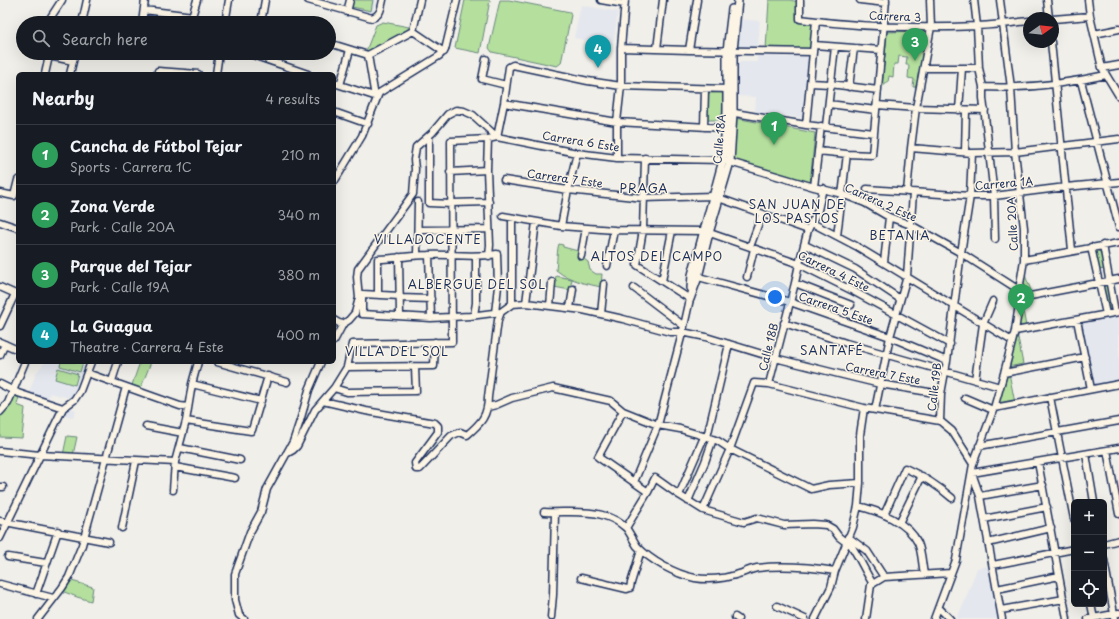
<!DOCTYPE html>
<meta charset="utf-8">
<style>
body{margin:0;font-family:"Playpen Sans",sans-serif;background:#242831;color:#f1f3f6}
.controls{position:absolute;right:12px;bottom:12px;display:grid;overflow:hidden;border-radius:6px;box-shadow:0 4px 16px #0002}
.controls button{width:36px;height:36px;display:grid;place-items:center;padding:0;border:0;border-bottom:1px solid #363941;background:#171b24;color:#f1f3f6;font:20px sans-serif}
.compass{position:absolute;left:1023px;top:12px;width:36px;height:36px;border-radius:50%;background:#171b24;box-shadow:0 4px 16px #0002;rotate:75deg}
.you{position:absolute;left:775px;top:297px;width:14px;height:14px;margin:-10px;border:3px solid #fff;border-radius:50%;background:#1a73e8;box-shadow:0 0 0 6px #1a73e833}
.badge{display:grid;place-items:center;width:26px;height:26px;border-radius:50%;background:#c8321e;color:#fff;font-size:13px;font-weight:700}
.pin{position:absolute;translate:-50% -33px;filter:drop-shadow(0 1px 2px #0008)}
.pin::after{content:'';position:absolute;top:21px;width:14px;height:12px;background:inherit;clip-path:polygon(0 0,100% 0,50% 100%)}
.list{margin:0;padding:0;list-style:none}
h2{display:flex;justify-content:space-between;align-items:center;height:52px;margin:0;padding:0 16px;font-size:17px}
h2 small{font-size:13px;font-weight:400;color:#9ea1a6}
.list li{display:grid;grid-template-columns:26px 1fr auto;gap:12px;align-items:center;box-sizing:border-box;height:60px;padding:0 16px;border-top:1px solid #363941}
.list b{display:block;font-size:15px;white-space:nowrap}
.list p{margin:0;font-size:13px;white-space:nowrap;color:#9ea1a6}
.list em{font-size:13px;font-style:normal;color:#9ea1a6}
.icon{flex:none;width:22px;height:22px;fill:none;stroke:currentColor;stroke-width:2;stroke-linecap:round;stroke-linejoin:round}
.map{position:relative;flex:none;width:1119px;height:619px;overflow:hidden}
.search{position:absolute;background:#171b24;box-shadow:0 4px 16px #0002;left:16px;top:16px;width:320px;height:44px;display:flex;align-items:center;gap:10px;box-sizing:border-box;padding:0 14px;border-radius:22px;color:#9ea1a6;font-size:15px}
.panel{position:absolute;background:#171b24;box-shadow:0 4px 16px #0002;left:16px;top:72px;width:320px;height:292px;border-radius:6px}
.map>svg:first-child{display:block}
.built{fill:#e4e7ee}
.green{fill:#b4df9d;stroke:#68877e}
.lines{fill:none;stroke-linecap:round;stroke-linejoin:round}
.minor-casing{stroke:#1b2f5e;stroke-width:9}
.major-casing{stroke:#1b2f5e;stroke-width:10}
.minor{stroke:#fcf5e5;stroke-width:6}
.major{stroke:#fcf5e5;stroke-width:7}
.labels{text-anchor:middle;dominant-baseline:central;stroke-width:3;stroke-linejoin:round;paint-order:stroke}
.street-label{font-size:11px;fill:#1b2f5e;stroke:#fcf5e5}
.neighbourhood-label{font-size:12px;letter-spacing:1px;fill:#1b2f5e;stroke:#fcf5e5}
</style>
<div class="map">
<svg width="1119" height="619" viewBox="0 0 1119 619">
<rect width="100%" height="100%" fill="#f1efe9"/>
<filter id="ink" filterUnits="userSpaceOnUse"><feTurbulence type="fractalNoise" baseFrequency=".025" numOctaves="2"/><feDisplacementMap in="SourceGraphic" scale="8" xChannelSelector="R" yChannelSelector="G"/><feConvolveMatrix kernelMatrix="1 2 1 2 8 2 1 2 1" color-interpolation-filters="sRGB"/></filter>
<g filter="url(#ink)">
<!-- built -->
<path class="built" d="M351 0H377L373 14 350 8Z
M581 5 618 12 613 45 574 38Z
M738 19 760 21 758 47H735Z
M757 56 808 57 801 118 755 112 756 97 737 96 738 62H757Z
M1119 315V382L1093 387 1080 323Z
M45 362H86L74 396 70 398 50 393 48 401 28 395 36 373Z
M69 407 76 410 73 418 63 414 66 408Z
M989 566 1000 619H959L957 617 964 603 977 568Z"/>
<!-- green -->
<path class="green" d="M353 0H373L371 11 352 7Z
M465 0H490L480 53 455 48Z
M500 0H509L570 12 571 15 561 63 557 66 492 52 489 48Z
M769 0H790L799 2 800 20 813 21 811 50 766 49Z
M383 22 409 27 408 29 368 52 366 51 376 25Z
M924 31 927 32V36L918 87H913L914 79 908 78 909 65H906L907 57 899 56 898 64H894L893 77 889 76 888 82H886L885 85H882L887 32Z
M708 90 723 91 722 120H707Z
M735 118 815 133 810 184 733 159Z
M559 244 563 245V247L578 251 579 255 588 262 590 270 596 274H602L601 287 583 283 572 279 570 290 554 287 556 276 572 279 563 275 556 270C557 263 557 248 559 244Z
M1102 246 1106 269 1097 270 1092 248Z
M1024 267 1026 278 1031 290 1026 293H1021Z
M1106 282 1112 310 1106 311 1100 283Z
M1021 300 1026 326 1017 328Z
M1017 333 1023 364 1008 367Z
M61 362H83L80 372 60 366Z
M140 362H151L140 390 132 385Z
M58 368 78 374 75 385 55 379Z
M1009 373 1015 403 999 406 996 402 1005 374Z
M13 396 19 397 17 405 25 408 22 438 0 437V415L9 405Z
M67 436 77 437 73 455H63Z
M68 580 93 587 91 601 77 597 62 591Z"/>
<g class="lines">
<!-- minor casing -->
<g class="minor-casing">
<path id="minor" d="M308 0 372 18C381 15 381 8 383 0
M601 0 624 4
M800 0V19C858 27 918 29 977 26 994 25 1012 23 1029 21
M860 0 886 3
M974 0 977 26 979 68 983 87V98L994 196 995 239
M1047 0 1049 18
M1088 0 1090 16 1102 68 1119 96
M144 10 193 16
M347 12 350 0
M1053 19 1090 16
M47 23 62 0
M82 23 87 0
M142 23 145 0
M190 23 197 0
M225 23 229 0
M261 23 265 0
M413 31 444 52
M1094 34 1119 29
M1051 42 1072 250
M329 43 368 55
M814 45 881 50
M621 48 689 50 813 52
M657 49 663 0
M689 50 697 0
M247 53 308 74
M368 55 413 31 420 0
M368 55 374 91 377 97
M486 59 482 79 506 85
M924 68H979
M1102 68 1119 65
M158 71 198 74
M45 74 49 56 73 61
M70 74 75 53
M216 74 219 53
M1081 81 1119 227
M334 83 377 97
M810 83 830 84 878 90
M340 85 350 50
M849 87 854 48
M983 87C1025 89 1065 84 1106 75
M504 103 617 122 726 128
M829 104 876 110
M877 105 916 108 985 110
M959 110 962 68
M334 112 368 124
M729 112 806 125 874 133
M806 125 816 21
M826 126 835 47
M704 127 705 89
M429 136V203L452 204
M497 137 504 103 509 67 513 65 588 81 621 86 727 89
M488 139 487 170 490 245 489 256
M911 148 972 153 1015 152 1119 139
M818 151 847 154 872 155 886 0
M965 152 966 110
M617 158V122L621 86V48L625 0
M450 172 487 170
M504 180 568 190 644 198 713 196 808 230
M334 182 362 136 379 93 439 56 445 50 457 0
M814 187 821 126
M867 189 970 196H994L1066 187 1119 182
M907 192 911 148 916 108 931 27 930 0
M0 193 14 196 18 180
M452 203 489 202
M503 216 561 226 614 230 704 231 799 264 853 291 950 344
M512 218V304
M0 222 18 228
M812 223 856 246 1012 341
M561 226 568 190 577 153
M418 230 489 229
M837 236 847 154
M805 245 855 269 900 299
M1103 245 1115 312
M750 247 762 214
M1091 247 1106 314
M417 255 418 202
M429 255 431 318
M581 256 586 228
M399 257 400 315
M1024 260 1119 243
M884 262 889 217
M607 266 614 230
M695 276 790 302 890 337 947 361
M747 277 754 249
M662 281 672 231
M795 283 851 305
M0 287 18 295
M634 288 684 326
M378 294V259C395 259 411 255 428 255 451 254 475 258 497 254L498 286 495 313
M400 296 362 294V314L431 318 470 316 501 312 512 304 526 303 583 310 623 319 670 332H682L706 337 775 358 839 374 880 384 941 394
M400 298 431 299
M1020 298 1119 279
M526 303 536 222
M550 306 552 282
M570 308 573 289
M601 314 604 284
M474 315 476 303V256
M334 320 339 323 343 324
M1077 320 1091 389
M784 323 846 343 1000 387
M0 326 15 294
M1015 331 1119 312
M334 341 343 324 349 320 355 313 359 298 357 277 358 269 413 194 415 169 414 160 416 147 432 133 448 114 456 110 464 111 473 115 497 137 577 153 617 158 723 160 814 187 842 194 865 203 889 217 911 225 961 253 1019 290
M0 342 18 350
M0 355 5 344
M217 362 287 382
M347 367 434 366 435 342
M87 373 180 406 188 407
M1004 373 1085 357
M975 380 983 324 993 301
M112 381 118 362
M0 384 18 393 63 408
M192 384 261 401
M769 384 864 408 940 421 952 431 973 464
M334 388 347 392 416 391 415 368
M1050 397 1074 519
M965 398 993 410
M323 401 366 411 435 423 438 426V432L415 463 416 469H420L451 436 460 432 467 435C481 423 488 416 488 397L498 320 501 312
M488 407 496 405 512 398 553 388 611 401 623 411 658 425 680 429 710 438 718 441 730 449 811 489 829 485 860 483
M994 408 1119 384
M875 410 890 337 907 276 913 193
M623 411 598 457 648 492
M0 412 8 403 25 362
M186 421 251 431 252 430 268 376
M940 421 941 394 947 361 961 253 970 196 972 153
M146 426 183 433
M707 437 729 344
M979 446 1119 421
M180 448 240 460
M1107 450 1119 514
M0 451 40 455 175 462
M286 454 293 450 297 446 315 410 334 388 347 367 352 344 452 342 451 141 488 139 497 137
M1086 454 1094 502
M1038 462 1067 619
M175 467 235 478
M634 482 658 425 684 326 690 299 637 265 643 230 645 158
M0 487H3
M173 490 175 462 186 421 192 384 198 362
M679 495 704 437
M980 496 1043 485
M688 501 705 462 713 439
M858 506C879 511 908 522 918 543 922 552 922 565 924 574
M703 510 730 449 754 383 769 384 795 283 799 264 808 230 818 210 823 188
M544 512C562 513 585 510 602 515 609 517 620 522 626 528 630 533 633 540 637 546 651 561 675 574 695 578 712 581 727 578 742 573 747 571 752 569 757 568 783 565 809 567 835 571
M884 515 905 468C923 476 937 485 952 498
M984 519 1047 507
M0 521 109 542
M899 523 922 476
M122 528 136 461
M626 528 648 492 655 478 679 495 703 510 744 522 757 518 784 525 813 524 826 525 833 529 839 537 847 543
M848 537 867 551 884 577
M0 538 63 408 74 400 80 391 91 362
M848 541C858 554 864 570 873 584
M988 543 1051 528
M1104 544 1119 540
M8 557 46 563
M1104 560 1115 619
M993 565 1074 549
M581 578 627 589 630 588 631 583 641 550
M0 584 53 598
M997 589 1059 576
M36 594 58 531
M1091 604 1094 619
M777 606 805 619
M939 608 950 619
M1001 610 1064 599
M551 617 553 595 555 513
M735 617 738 619
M38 619 62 588 69 577 82 545 126 387
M244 619 239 615 235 600V574L250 532 261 512 267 489 293 442 300 421 309 390 321 362
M815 619 831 587 835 571 853 527 858 506 860 483V435L864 408
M866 619 871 585 884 577 951 573
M934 619 956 560 973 464 994 408 1004 373 1015 331 1020 298 1019 290 1024 260V228L1015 152 1011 88 1000 0
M1002 619 980 496 972 473 1119 448
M1088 619 1119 613"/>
</g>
<!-- major casing -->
<g class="major-casing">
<path id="major" d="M691 288 692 275 723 160 727 112V51L732 9
M690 299 698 277 709 233 730 162 733 113V51L738 0"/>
</g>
<!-- minor -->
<use href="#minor" class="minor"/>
<!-- major -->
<use href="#major" class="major"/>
</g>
</g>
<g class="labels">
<!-- street labels -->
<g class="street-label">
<text transform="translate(895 16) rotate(2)">Carrera 3</text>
<text transform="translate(719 139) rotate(-85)">Calle 18A</text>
<text transform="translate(581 141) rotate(9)">Carrera 6 Este</text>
<text transform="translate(565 178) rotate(8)">Carrera 7 Este</text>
<text transform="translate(1004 183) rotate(-5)">Carrera 1A</text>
<text transform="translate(881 202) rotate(24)">Carrera 2 Este</text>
<text transform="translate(1012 224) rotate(-93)">Calle 20A</text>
<text transform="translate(834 271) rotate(26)">Carrera 4 Este</text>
<text transform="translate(836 308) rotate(19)">Carrera 5 Este</text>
<text transform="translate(768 347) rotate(-76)">Calle 18B</text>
<text transform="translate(883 373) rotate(11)">Carrera 7 Este</text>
<text transform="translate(934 387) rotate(-83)">Calle 19B</text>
</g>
<!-- neighbourhood labels -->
<g class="neighbourhood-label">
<text x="644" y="188">PRAGA</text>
<text x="797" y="204">SAN JUAN DE<tspan x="797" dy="14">LOS PASTOS</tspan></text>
<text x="900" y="235">BETANIA</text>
<text x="428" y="239">VILLADOCENTE</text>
<text x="657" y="256">ALTOS DEL CAMPO</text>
<text x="477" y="284">ALBERGUE DEL SOL</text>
<text x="832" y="350">SANTAFÉ</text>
<text x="397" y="351">VILLA DEL SOL</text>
</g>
</g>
</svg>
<div class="controls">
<button>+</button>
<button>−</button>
<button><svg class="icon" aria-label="locate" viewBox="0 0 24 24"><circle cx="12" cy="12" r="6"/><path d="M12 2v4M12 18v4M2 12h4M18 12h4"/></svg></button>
</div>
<svg class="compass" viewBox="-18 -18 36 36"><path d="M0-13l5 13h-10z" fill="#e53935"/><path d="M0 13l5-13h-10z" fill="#9ea1a6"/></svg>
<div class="you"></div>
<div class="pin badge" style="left:774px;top:145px;background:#2e9e5b">1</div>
<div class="pin badge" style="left:1021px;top:317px;background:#2e9e5b">2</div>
<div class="pin badge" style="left:915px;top:61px;background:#2e9e5b">3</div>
<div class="pin badge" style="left:598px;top:68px;background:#0f9aa8">4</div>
<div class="search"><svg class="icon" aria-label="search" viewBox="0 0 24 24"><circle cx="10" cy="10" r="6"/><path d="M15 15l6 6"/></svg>Search here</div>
<section class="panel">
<h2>Nearby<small>4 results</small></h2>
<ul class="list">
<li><span class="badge" style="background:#2e9e5b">1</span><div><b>Cancha de Fútbol Tejar</b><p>Sports · Carrera 1C</p></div><em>210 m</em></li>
<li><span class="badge" style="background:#2e9e5b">2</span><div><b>Zona Verde</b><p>Park · Calle 20A</p></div><em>340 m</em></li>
<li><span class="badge" style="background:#2e9e5b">3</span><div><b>Parque del Tejar</b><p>Park · Calle 19A</p></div><em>380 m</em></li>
<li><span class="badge" style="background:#0f9aa8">4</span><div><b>La Guagua</b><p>Theatre · Carrera 4 Este</p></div><em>400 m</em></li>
</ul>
</section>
</div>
